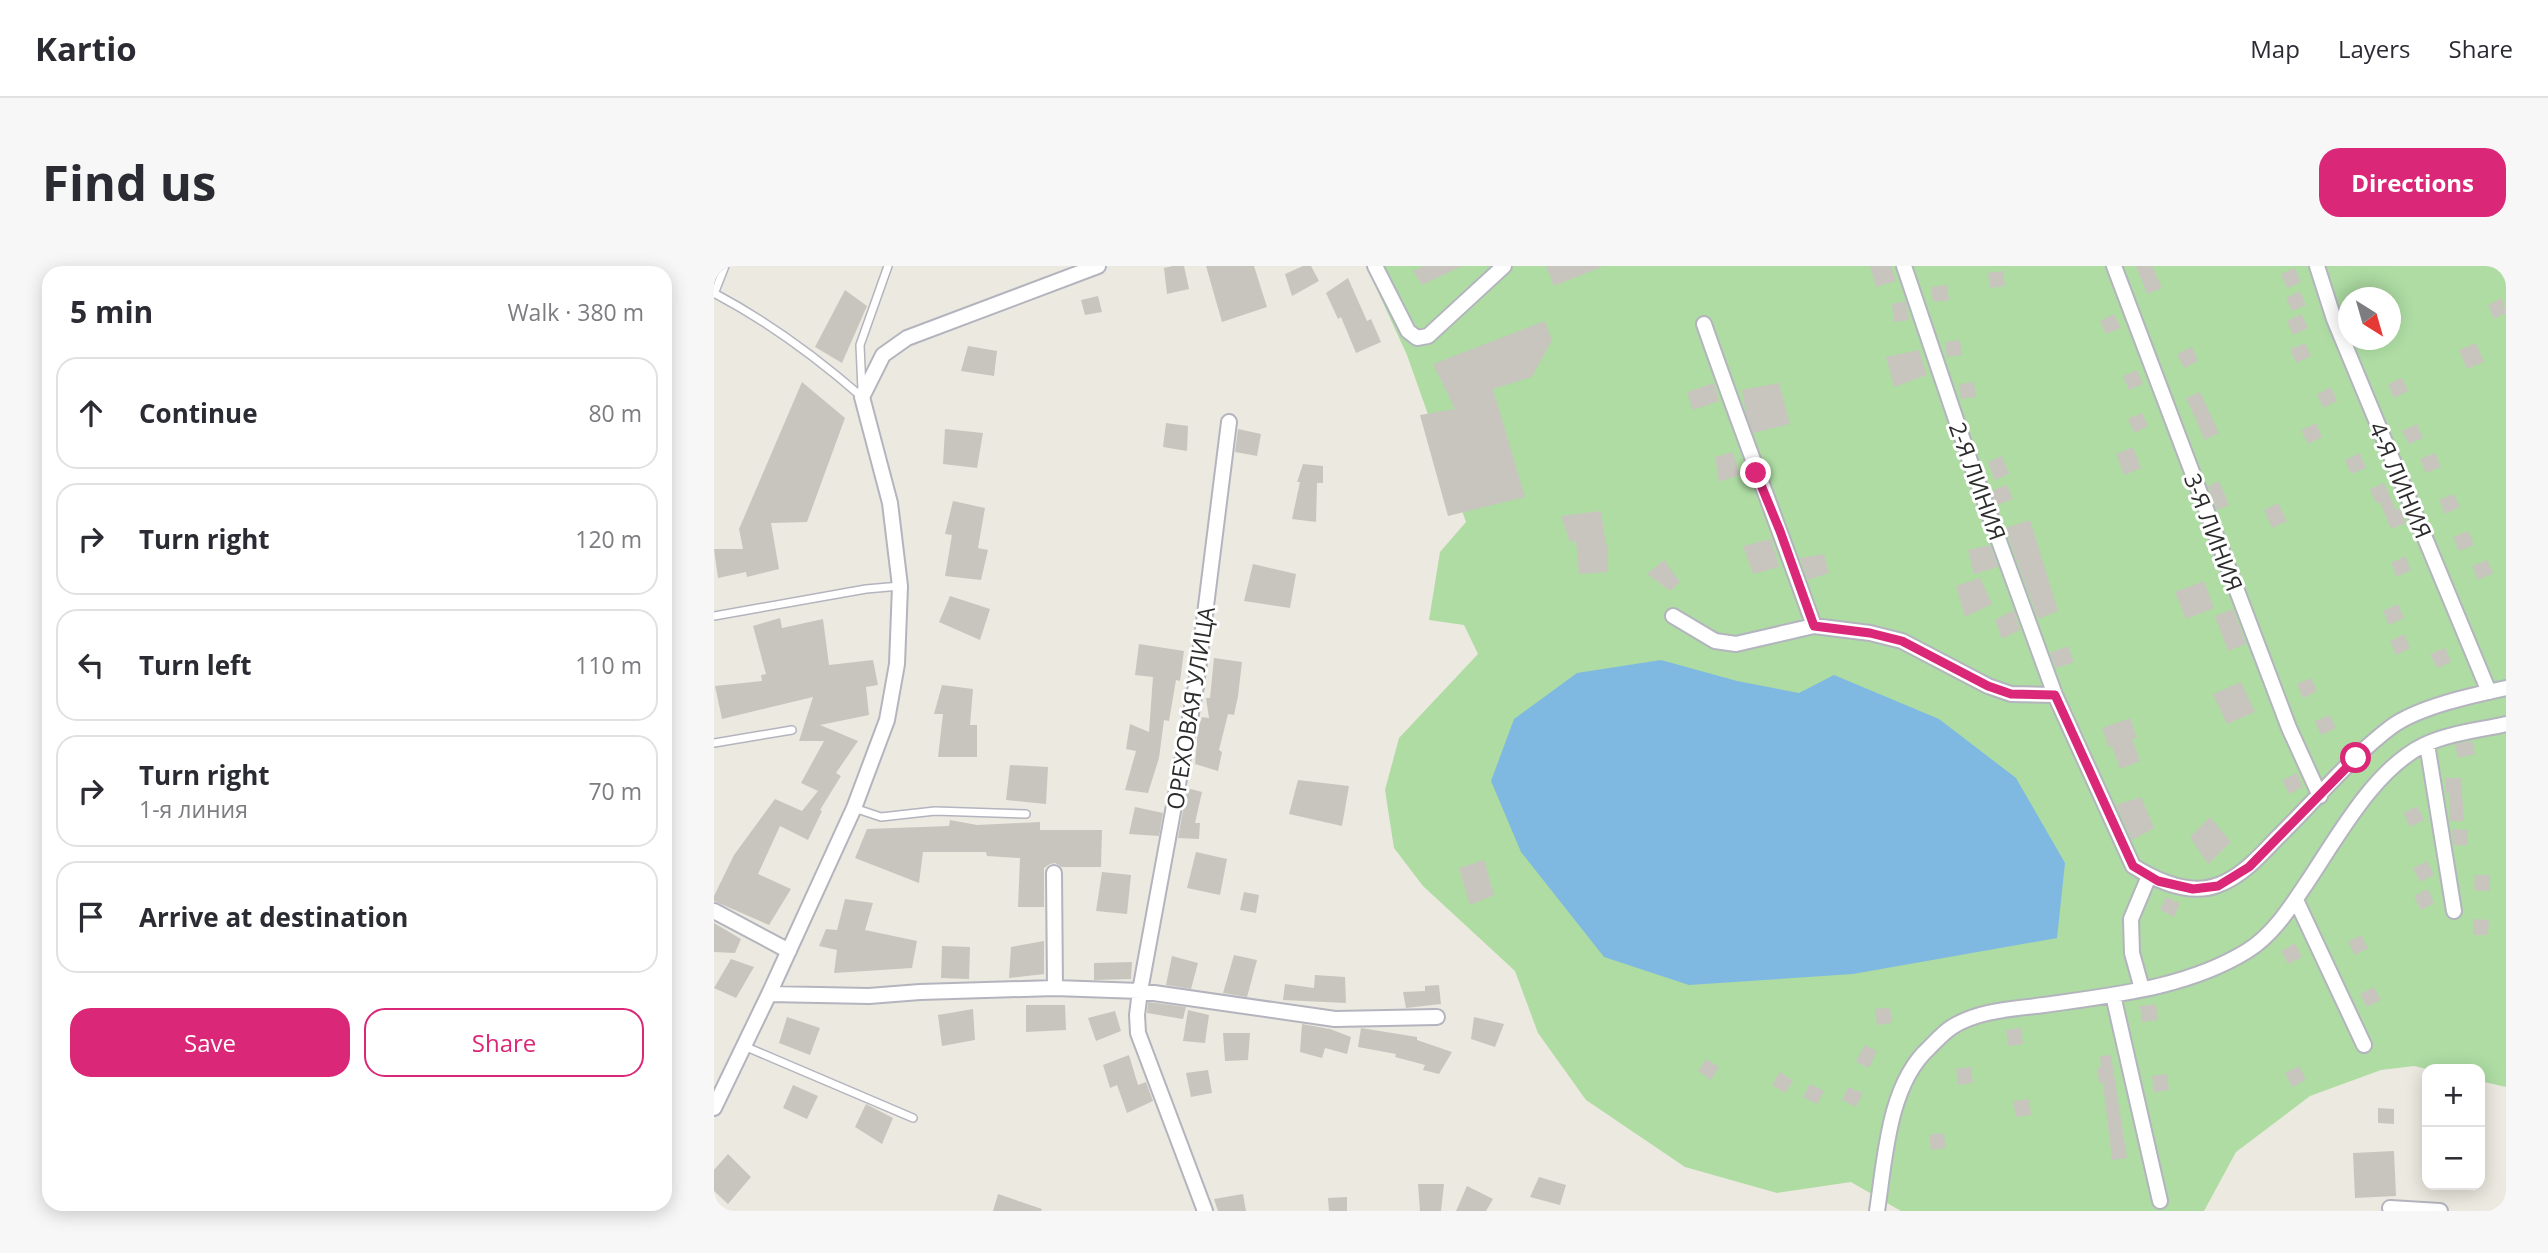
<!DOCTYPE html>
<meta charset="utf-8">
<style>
body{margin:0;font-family:"Open Sans",sans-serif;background:#f7f7f7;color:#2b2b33}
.controls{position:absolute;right:21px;bottom:21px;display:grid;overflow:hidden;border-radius:14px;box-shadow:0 4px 18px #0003}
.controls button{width:63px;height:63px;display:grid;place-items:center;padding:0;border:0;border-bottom:2px solid #e1e1e2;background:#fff;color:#2b2b33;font:35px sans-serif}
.compass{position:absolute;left:1624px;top:21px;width:63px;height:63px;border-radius:50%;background:#fff;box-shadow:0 4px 18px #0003;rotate:143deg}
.stop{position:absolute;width:21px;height:21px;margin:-16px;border:5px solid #db2777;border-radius:50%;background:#fff}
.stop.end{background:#db2777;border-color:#fff;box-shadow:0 2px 7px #0008}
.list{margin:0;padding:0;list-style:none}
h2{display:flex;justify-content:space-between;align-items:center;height:91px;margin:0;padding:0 28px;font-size:30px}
h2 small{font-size:23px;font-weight:400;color:#7c7c81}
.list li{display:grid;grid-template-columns:46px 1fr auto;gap:21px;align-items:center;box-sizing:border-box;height:112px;margin:0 14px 14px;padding:0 14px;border:2px solid #e1e1e2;border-radius:21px}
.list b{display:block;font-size:26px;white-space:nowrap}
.list p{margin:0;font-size:23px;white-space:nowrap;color:#7c7c81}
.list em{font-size:23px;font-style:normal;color:#7c7c81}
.actions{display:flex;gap:14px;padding:21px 28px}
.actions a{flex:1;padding:16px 0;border:2px solid #db2777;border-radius:21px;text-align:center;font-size:24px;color:#db2777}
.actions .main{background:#db2777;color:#fff}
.icon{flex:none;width:38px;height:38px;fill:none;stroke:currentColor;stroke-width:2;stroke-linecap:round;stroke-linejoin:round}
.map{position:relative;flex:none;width:1792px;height:945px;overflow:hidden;border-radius:21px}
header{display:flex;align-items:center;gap:42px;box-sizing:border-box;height:98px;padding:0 35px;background:#fff;border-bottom:2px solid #e1e1e2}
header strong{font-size:33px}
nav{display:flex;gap:38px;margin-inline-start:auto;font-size:24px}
.intro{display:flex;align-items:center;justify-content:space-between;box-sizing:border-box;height:168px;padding:0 42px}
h1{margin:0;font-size:49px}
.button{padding:18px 32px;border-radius:21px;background:#db2777;color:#fff;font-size:24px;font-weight:700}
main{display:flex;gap:42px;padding:0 42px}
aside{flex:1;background:#fff;border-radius:21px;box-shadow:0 4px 18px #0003}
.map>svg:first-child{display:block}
.green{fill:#aedca3;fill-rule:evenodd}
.water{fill:#7fb9e2}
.building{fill:#c8c5bf}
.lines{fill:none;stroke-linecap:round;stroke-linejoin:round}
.service-casing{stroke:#b3b4be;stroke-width:10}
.minor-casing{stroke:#b3b4be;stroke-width:18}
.service{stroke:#fff;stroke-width:7}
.minor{stroke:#fff;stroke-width:14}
.route{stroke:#db2777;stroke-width:9}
.labels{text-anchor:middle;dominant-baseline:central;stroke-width:6;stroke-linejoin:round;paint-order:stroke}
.street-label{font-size:23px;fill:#2c2c2c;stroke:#fff}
</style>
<header>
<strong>Kartio</strong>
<nav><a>Map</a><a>Layers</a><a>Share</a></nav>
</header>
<div class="intro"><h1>Find us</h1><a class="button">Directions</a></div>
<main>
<aside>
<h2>5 min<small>Walk · 380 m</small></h2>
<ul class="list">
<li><svg class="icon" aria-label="ahead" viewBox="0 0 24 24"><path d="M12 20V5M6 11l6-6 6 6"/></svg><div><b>Continue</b></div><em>80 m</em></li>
<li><svg class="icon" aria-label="right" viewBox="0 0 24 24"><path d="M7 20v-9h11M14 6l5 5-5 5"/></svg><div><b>Turn right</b></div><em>120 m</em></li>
<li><svg class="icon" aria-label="left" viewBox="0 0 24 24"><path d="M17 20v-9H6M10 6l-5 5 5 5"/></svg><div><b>Turn left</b></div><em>110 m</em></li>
<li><svg class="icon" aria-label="right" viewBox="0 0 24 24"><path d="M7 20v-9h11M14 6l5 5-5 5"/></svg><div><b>Turn right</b><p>1-я линия</p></div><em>70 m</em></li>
<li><svg class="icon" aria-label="arrive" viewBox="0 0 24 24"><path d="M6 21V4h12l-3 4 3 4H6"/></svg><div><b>Arrive at destination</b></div></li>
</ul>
<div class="actions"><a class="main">Save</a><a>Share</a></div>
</aside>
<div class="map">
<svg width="1792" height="945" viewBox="0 0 1792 945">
<rect width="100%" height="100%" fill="#ece9e0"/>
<!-- green -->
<path class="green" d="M652 0H1792V821L1766 815V803H1713L1700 800 1667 804 1596 830 1522 886 1490 945H1187L1137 916 1063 927 971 901 872 834 824 767 801 705 709 620 680 582 671 524 685 472 764 388 750 359 715 354 726 286 752 256 693 89ZM1634 32H1676V74H1634Z"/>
<!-- water -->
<path class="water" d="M947 394 1023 415 1085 427 1120 409 1225 453 1302 512 1351 597 1343 672 1139 708 975 719 890 691 807 586 777 515 800 453 863 407Z"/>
<!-- building -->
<path class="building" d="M459 0H470L475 23 453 28 450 2Z
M492 0H540L553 41 508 56Z
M589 0H597L605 15 578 30 571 8Z
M710 0H748L708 19 699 5Z
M832 0H887V1L840 20Z
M1156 0H1177L1182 15 1162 21Z
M1422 0H1438L1448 22 1433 28Z
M1581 2 1587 16 1573 22 1567 8Z
M1289 5 1291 20 1276 22 1274 7Z
M634 12 653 55 657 53 667 76 642 87 627 51 624 53 612 27Z
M1233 19 1235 34 1219 36 1217 21Z
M131 24 153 40 128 97 101 81Z
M1586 25 1592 39 1578 45 1572 32Z
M384 30 388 46 371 49 367 34Z
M1788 32 1792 47 1780 53 1774 39Z
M1192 35 1195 54 1180 56 1178 38Z
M1400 48 1407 62 1392 68 1386 55Z
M1587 48 1594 62 1579 69 1573 55Z
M831 55 838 74 818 111 779 123 811 231 734 250 706 149 741 143 719 98Z
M1246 74 1248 89 1233 91 1231 76Z
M1591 77 1597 90 1582 97 1576 83Z
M1762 77 1770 96 1753 103 1745 84Z
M254 80 283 85 280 110 247 105Z
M1478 81 1484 95 1470 102 1463 88Z
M1205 84 1213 109 1180 121 1172 91Z
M1423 104 1429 118 1415 124 1409 110Z
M1688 112 1694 125 1680 132 1674 118Z
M88 116 131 152 93 256 57 257 65 303 33 311 32 306 4 312 0 283H29L25 263Z
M1260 116 1262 131 1247 133 1245 118Z
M1000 117 1005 135 979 144 973 126Z
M1065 117 1076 158 1039 167 1032 148 1028 124Z
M1617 121 1623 135 1609 142 1603 128Z
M1486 126 1505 167 1491 174 1472 132Z
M1428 147 1434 160 1420 167 1414 153Z
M452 157 474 160 473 185 449 181Z
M1602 157 1608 171 1594 178 1587 164Z
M1703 158 1709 172 1695 178 1688 165Z
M231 163 269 167 263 202 229 198Z
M524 163 547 168 543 190 521 186Z
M1419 181 1427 202 1410 209 1402 188Z
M1019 186 1026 209 1005 216 1001 191Z
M1646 187 1652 202 1637 208 1631 194Z
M1721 187 1727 201 1712 207 1706 193Z
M1288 190 1295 208 1281 214 1274 196Z
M589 198 609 200V217H603L602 256 578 253 586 216H583Z
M1505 215 1515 239 1503 244 1494 220Z
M1670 217 1682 244 1686 243 1692 257 1677 263 1666 236 1662 237 1656 223Z
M1293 219 1299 233 1283 239 1277 225Z
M1740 228 1746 241 1731 248 1725 234Z
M239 235 271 242 264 282 274 284 267 314 231 310 238 269 231 268Z
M1564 237 1573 255 1558 262 1550 244Z
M887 245 892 279H894V306L865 308 862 275 856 276 847 250Z
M1316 254 1344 345 1324 353 1291 262Z
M1754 265 1760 279 1745 285 1739 271Z
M1057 273 1065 301 1039 308 1029 280Z
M1276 279 1284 301 1260 308 1254 284Z
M1110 288 1115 307 1094 314 1086 292Z
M1691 290 1697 304 1683 311 1677 297Z
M950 294 966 316 956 325 933 308Z
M1773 294 1779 307 1764 314 1758 300Z
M539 298 582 308 576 342 530 335Z
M1266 312 1278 338 1251 351 1242 320Z
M1490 315 1500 342 1472 353 1461 326Z
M236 330 276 343 266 374 225 356Z
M1684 338 1690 352 1675 359 1669 345Z
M1519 343 1532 378 1514 385 1501 350Z
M1300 344 1306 364 1288 373 1281 354Z
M66 352 68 362 109 353 115 399 159 394 164 419 152 421 155 449 106 459 144 475 122 507 127 510 106 544 108 545 94 574 66 560 44 608 77 623 55 659 0 635V630L20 589 61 533 88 545 104 525 87 517 110 475H85L99 431 8 453 1 420 48 415 47 409 52 408 39 360Z
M1690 368 1696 382 1682 389 1676 375Z
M425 378 470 385 466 415 462 414 455 455 450 454 445 492 434 527 411 524 422 485 412 483 416 458 435 466 439 411 421 409Z
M1354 380 1360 396 1342 402 1336 387Z
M1731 382 1737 396 1723 402 1716 388Z
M500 392 528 396 524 430 520 449 514 448 505 484 508 486 504 505 481 498 484 463 488 451 495 452 492 432H496Z
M1597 412 1603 425 1589 432 1583 418Z
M1527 416 1541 446 1513 458 1499 428Z
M228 419 259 423 256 459H263V491H224L229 448H220Z
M1616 449 1622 462 1607 469 1601 455Z
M1416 452 1423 472 1418 473 1426 495 1406 503 1398 480 1395 482 1388 462Z
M1758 475 1761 488 1744 492 1741 478Z
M296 499 334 501 332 538 292 534Z
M1583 507 1589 521 1575 528 1568 514Z
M1731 512H1747L1750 555H1735V527L1732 528Z
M584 514 635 520 628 560 575 548Z
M473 522 488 526 481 557H486L485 573 464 572Z
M1427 531 1440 562 1418 574 1402 539Z
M1703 540 1710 554 1696 561 1689 547Z
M421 541 449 547 445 570 415 568Z
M1496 551 1517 576 1494 598 1476 571Z
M236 554 263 559 326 556V564H388L387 601H348L341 597 336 598 330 602V641H304L306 592 273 590 272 586H209L205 617 141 592 153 563 235 560Z
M1738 563 1754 564 1753 579H1739Z
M482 586 513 593 506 629 473 622Z
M770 594 780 629 756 639 745 602Z
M1713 595 1720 609 1706 616 1699 602Z
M388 606 417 609 413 648 382 645Z
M1761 609H1776V625L1760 624Z
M1714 623 1720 637 1707 644 1700 630Z
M530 626 545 629 542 647 526 644Z
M1452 631 1466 637 1460 651 1446 644Z
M131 633 159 637 151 664 203 675 198 702 120 707 123 684 105 680 112 663 123 664Z
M1759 653 1775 654 1774 669H1759Z
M0 657 27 673 21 687 0 686Z
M1647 669 1654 682 1641 689 1634 676Z
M330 675V708L295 712 297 681Z
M1581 677 1588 691 1574 698 1567 685Z
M228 680 256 681 255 713 227 712Z
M520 689 543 694 533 731 509 727Z
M458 690 484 697 477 723 452 719Z
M17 693 40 701 22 732 0 722Z
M418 696 417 713 380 714V697Z
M601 709 631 711 632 737 569 734 571 718 600 722Z
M725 719 727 738 692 742 689 726 711 725V720Z
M1660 721 1667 734 1653 741 1646 728Z
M434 736 472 741 469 753 433 747Z
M1442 738 1444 754 1428 756 1426 740Z
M312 739H351L352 764 312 766Z
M1176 741 1178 757 1163 759 1161 743Z
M259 743 261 774 228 780 224 749Z
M474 744 495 749 491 777 469 775Z
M401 745 407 765 382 775 374 752Z
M73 751 106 762 96 789 65 777Z
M760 751 790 758 781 781 757 773Z
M588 758 616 763 637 771 633 788 611 782 608 792 586 786Z
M647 762 703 771V774L738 786 725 808 709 804 711 799 681 791 682 788 644 781Z
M1307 762 1309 778 1294 780 1292 764Z
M509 767H536L534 794 511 795Z
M1150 779 1163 785 1155 802 1142 796Z
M415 789 424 819 432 816 439 835 413 847 403 819 396 822 389 799Z
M1397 789 1413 892 1398 894 1389 817H1385L1383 802 1387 801 1386 790Z
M992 793 1005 801 997 814 984 805Z
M1585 800 1592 814 1578 821 1571 807Z
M1257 801 1259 817 1244 819 1242 803Z
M494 804 498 827 477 831 472 807Z
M1066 806 1079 815 1071 827 1058 819Z
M1453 808 1455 824 1440 826 1438 810Z
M1096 818 1110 825 1103 838 1089 831Z
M79 819 104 830 93 853 69 842Z
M1134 821 1149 827 1142 841 1128 834Z
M1315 833 1317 849 1302 851 1299 835Z
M152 838 179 852 168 878 141 861Z
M1664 842 1680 843V858L1664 857Z
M1230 867 1232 882 1217 884 1215 869Z
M1680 885 1682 930 1641 932 1639 887Z
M14 888 37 911 14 938 0 925V904Z
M825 911 852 919 846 939 816 931Z
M704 918H730L727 945H706Z
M753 920 779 933 772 945H742Z
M284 928 328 943 327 945H279Z
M529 928 532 945H504L500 933Z
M633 931V945H615L614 932Z"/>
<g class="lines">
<!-- service casing -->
<g class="service-casing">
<path id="service" d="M0 27C55 56 101 90 148 131
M0 28 11 0
M148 124 146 79 174 0
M0 350 152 323 186 320
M0 477 78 464
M140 542 167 551 221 545 312 548
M30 780 199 852"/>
</g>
<!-- minor casing -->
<g class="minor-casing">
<path id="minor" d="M661 0 694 65 703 72 714 70 790 0
M1190 0 1257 198 1341 429
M1400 0 1575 462 1606 530
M1603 0 1620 53 1775 426
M990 58C1025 159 1064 259 1100 360
M515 156 482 420 426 725 621 753 723 751
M959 350 1001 375 1022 378 1100 360 1156 367 1188 375 1274 420 1297 428 1341 429 1419 600C1443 615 1475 630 1504 619 1527 611 1546 590 1562 573 1600 536 1635 493 1677 461 1704 441 1759 429 1792 422
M1713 478 1740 645
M340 607 341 722
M1582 634 1650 779
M0 645 75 685
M1428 723 1418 687 1417 653 1435 610
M55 728 155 730 206 726 341 722 426 725 423 749 424 767 491 945
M1399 729 1446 935
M0 842 55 728 140 542 173 454 183 398 186 320 176 237 148 131 169 89 193 72 384 0
M1163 945C1171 894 1174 819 1215 782 1222 775 1230 766 1238 761 1265 744 1300 743 1330 739 1399 729 1473 722 1533 685 1558 670 1576 642 1592 618 1623 572 1660 503 1710 479 1735 467 1766 464 1792 458
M1677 945 1676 942 1726 945"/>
</g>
<!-- service -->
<use href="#service" class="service"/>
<!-- minor -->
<use href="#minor" class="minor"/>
</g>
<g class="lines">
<!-- route -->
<path class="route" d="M1042 207 1066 265 1100 360 1156 367 1188 375 1274 420 1297 428 1341 429 1419 600 1444 615 1479 623 1504 620 1535 601 1642 492"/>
</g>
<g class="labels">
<!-- street labels -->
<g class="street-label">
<text transform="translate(1687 214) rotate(67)">4-Я ЛИНИЯ</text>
<text transform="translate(1264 215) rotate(70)">2-Я ЛИНИЯ</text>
<text transform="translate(1500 266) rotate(69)">3-Я ЛИНИЯ</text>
<text transform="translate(476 442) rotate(-81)">ОРЕХОВАЯ УЛИЦА</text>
</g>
</g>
</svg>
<div class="controls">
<button>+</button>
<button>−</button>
</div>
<svg class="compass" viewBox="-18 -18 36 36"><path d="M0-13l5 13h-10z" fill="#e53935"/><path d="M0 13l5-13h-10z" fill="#7c7c81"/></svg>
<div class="stop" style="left:1642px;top:492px"></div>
<div class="stop end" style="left:1042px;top:207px"></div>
</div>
</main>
